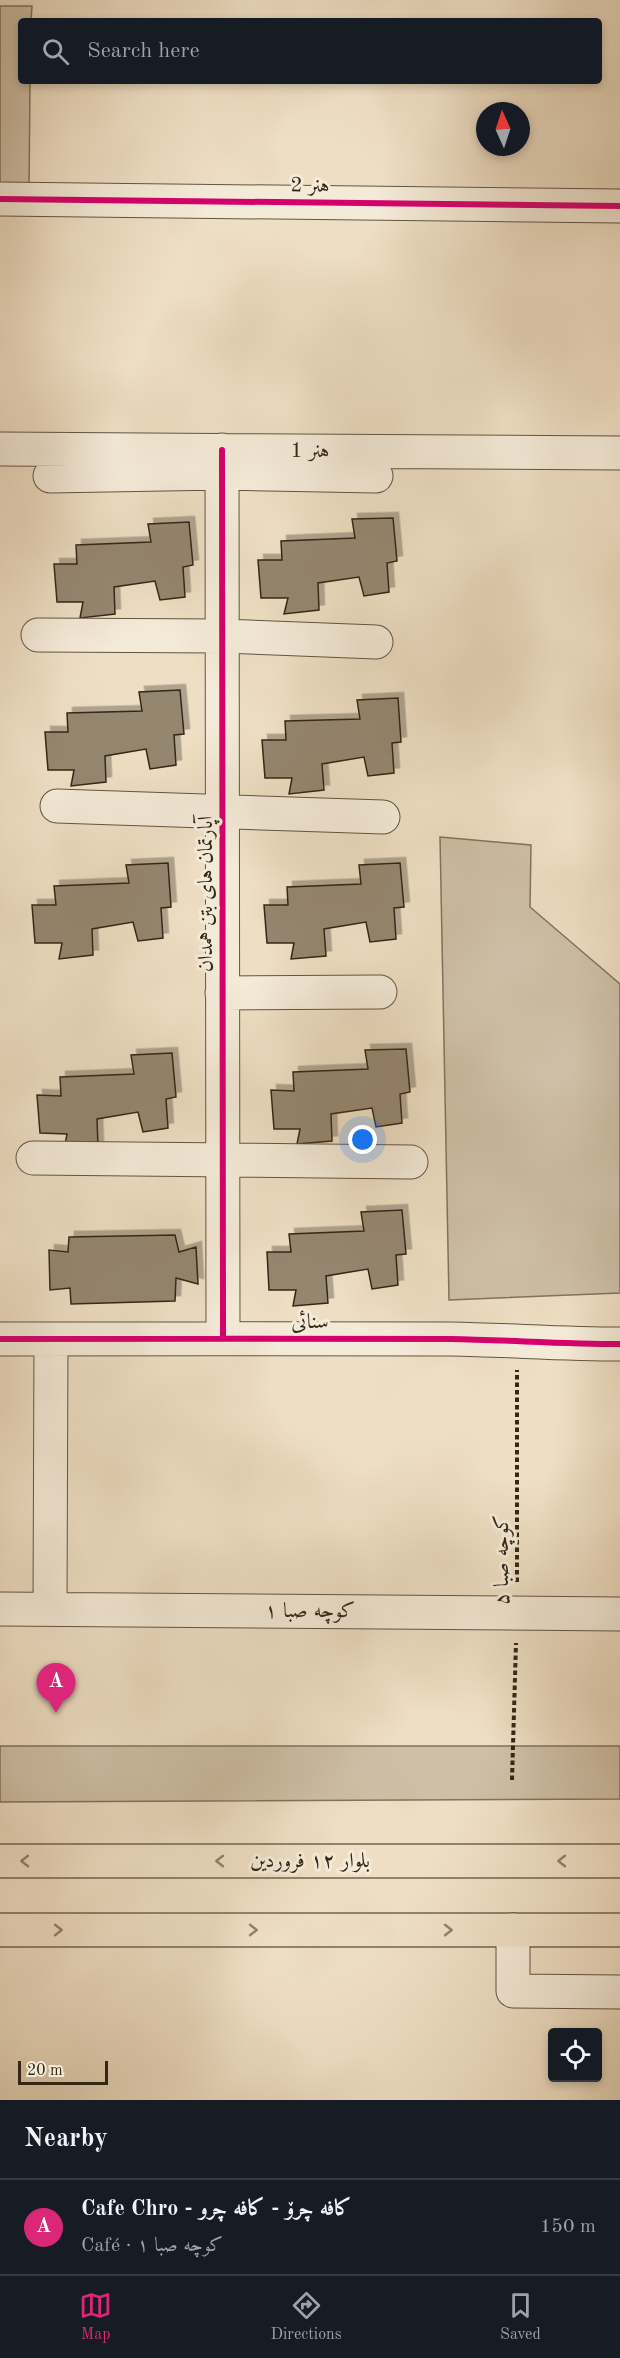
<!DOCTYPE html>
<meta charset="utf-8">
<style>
body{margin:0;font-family:"Old Standard TT",Amiri,serif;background:#242831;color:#f1f3f6}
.controls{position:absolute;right:18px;bottom:18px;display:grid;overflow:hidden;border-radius:6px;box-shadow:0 3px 9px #0003}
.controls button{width:54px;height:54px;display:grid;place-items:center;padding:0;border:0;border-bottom:2px solid #363941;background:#171b24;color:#f1f3f6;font:30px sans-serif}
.compass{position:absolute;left:476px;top:102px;width:54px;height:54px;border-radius:50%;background:#171b24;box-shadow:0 3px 9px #0003;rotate:357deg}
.scale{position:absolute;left:18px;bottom:15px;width:90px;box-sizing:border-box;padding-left:6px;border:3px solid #342716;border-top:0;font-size:16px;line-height:21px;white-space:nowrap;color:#342716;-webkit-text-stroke:4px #f4ead8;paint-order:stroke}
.you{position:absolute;left:363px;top:1140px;width:21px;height:21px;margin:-15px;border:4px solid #fff;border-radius:50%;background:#1a73e8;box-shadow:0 0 0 9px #1a73e833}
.badge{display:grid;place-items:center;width:39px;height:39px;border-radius:50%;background:#db2777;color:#fff;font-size:20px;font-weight:700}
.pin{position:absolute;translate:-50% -50px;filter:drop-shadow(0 2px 3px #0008)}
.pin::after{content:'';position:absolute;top:32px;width:21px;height:18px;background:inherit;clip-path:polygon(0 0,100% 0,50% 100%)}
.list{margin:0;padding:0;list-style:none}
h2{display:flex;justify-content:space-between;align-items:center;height:78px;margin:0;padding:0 24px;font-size:26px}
h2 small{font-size:20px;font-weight:400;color:#9ea1a6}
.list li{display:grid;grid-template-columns:39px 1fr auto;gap:18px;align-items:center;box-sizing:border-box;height:96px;padding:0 24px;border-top:2px solid #363941}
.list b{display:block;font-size:22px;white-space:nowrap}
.list p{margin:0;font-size:20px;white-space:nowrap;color:#9ea1a6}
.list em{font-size:20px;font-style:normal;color:#9ea1a6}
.icon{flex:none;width:33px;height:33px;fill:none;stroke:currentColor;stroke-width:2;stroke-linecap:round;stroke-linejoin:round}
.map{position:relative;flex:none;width:620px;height:2100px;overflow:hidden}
.search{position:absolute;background:#171b24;box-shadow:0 3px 9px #0003;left:18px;right:18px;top:18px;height:66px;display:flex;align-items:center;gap:15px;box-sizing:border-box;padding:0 21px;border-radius:6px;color:#9ea1a6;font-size:22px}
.sheet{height:174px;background:#171b24}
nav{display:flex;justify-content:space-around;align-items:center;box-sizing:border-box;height:84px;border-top:2px solid #363941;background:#171b24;font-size:16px;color:#9ea1a6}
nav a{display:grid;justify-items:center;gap:3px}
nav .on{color:#db2777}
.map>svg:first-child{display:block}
.green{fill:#cebfa6;stroke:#81735e;stroke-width:1.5}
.building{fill:#958670;stroke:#342716;stroke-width:1.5;filter:url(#shadow)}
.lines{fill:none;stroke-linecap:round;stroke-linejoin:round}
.minor-casing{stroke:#625541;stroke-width:35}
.major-casing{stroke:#342716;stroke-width:35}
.path{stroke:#342716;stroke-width:4;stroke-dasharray:4.5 3;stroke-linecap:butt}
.minor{stroke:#f4ead8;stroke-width:33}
.major{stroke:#eedec3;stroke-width:33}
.cycleway-casing{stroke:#f4ead8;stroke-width:10}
.cycleway{stroke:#d6006c;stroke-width:6}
.oneway{stroke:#91826c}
.labels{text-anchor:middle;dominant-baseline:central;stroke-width:6;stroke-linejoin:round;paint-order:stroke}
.street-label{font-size:21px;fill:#342716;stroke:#f4ead8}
</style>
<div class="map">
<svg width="620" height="2100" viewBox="0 0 620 2100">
<defs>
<filter id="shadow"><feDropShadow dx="5.5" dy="-5.5" stdDeviation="0" flood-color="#0004"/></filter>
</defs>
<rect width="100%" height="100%" fill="#eedec3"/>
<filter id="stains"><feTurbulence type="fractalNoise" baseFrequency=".00333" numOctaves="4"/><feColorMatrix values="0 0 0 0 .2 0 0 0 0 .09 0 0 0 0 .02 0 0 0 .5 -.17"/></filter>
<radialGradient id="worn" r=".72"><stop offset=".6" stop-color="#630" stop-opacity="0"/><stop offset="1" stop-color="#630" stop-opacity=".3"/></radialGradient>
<!-- green -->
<path class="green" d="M0 6H32L31 21H21V81H30L29 191 0 190Z
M440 837 531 845 530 907 620 984V1293L449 1300Z
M0 1746H620V1799L0 1802Z"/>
<!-- building -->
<path class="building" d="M393 518 397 561 387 563 389 592 364 596 359 577 318 583 319 610 284 614 288 598H261L258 560H282L281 541 355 538 352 519Z
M189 522 193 565 183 567 185 597 160 600 155 581 114 587 115 614 80 618 83 602H57L54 564H77L76 545 151 542 148 524Z
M180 690 184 734 174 735 176 765 150 769 146 749 105 756 106 782 71 786 74 770H48L45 732H68L67 713 142 711 139 692Z
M398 698 401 742 392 743 394 773 368 776 364 757 322 764 324 790 289 794 292 778H265L262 740H286L285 721 360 719 357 700Z
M168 863 171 907 161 908 163 938 138 941 133 922 92 929 93 955 59 959 62 943H35L32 905H56L54 886 129 883 126 865Z
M400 863 404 907 394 908 396 939 370 942 366 922 324 929 326 956 291 959 294 943H267L264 905H288L287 887 361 884 359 865Z
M406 1049 410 1092 400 1094 402 1123 376 1127 372 1108 331 1114 332 1141 297 1144 300 1129H274L271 1090 294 1091 293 1072 368 1069 365 1050Z
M172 1053 176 1097 166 1099 168 1128 143 1132 138 1112 97 1119 98 1146 64 1150 67 1134 40 1133 37 1095 61 1096 60 1077 134 1074 131 1055Z
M402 1210 406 1254 396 1255 398 1285 372 1289 368 1269 326 1276 328 1303 293 1306 296 1290H269L267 1252H291L289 1234 364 1231 361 1212Z
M175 1235 179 1252 196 1247 198 1284 176 1278 175 1301 71 1304 70 1288 50 1290 49 1250 68 1252 69 1237Z"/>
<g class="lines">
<!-- minor casing -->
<g class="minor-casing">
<path id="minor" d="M0 199 620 206
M0 449 620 453
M222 450 223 1337
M50 476 222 473 376 476
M38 635 222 636 376 642
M57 806 383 817
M222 993 380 992
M33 1158 411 1162
M0 1339C150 1339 301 1338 451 1339 508 1340 564 1344 620 1344
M0 1609 620 1614
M50 1609 51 1339
M513 1930V1991L620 1992"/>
</g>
<!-- major casing -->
<g class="major-casing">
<path id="major" d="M0 1861H620
M0 1930H620"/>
</g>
<!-- path -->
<path class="path" d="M517 1582V1370
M512 1780 516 1643"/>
<!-- minor -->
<use href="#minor" class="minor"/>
<!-- major -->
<use href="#major" class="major"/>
<!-- cycleway casing -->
<g class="cycleway-casing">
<path id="cycleway" d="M0 199 620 206
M222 450 223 1337
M0 1339C150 1339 301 1338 451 1339 508 1340 564 1344 620 1344"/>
</g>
<!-- cycleway -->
<use href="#cycleway" class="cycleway"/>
</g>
<!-- one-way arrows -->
<defs><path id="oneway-chevron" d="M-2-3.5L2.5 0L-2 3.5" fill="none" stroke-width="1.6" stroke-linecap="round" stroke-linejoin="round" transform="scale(1.5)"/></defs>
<g class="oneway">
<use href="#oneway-chevron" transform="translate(25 1861) rotate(180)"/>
<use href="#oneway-chevron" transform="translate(220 1861) rotate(180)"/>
<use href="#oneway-chevron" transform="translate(562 1861) rotate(180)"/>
<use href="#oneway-chevron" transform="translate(58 1930)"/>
<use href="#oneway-chevron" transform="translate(253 1930)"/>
<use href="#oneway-chevron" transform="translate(448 1930)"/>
</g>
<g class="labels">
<!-- street labels -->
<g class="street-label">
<text transform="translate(310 186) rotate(1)">هنر 2</text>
<text x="310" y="451">هنر 1</text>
<text transform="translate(206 894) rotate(-90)">آپارتمان های بتن همدان</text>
<text x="310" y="1322">سنائی</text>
<text transform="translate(502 1560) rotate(-90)">کوچه صبا ۵</text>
<text x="310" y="1611">کوچه صبا ۱</text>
<text x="310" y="1861">بلوار ۱۲ فروردین</text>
</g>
</g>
<rect width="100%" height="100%" filter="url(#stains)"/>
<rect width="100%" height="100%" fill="url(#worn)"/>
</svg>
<div class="controls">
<button><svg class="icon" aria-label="locate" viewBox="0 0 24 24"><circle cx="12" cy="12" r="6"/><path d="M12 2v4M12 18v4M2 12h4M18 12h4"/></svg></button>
</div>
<svg class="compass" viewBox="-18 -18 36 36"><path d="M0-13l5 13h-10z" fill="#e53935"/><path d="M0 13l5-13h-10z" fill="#9ea1a6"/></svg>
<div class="scale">20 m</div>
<div class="you"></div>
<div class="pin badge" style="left:56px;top:1713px">A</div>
<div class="search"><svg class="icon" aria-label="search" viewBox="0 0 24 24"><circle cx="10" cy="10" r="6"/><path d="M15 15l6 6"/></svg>Search here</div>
</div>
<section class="sheet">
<h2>Nearby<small></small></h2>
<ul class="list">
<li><span class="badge">A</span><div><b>Cafe Chro - کافە چرۆ - کافه چرو</b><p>Café · کوچه صبا ۱</p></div><em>150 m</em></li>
</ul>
</section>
<nav>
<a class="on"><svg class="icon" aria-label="map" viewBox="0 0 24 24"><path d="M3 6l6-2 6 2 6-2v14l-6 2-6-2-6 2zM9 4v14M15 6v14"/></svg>Map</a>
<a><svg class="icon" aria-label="directions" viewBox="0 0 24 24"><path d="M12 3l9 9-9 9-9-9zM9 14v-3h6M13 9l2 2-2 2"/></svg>Directions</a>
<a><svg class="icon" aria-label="saved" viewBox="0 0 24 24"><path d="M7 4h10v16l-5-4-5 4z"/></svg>Saved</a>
</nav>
